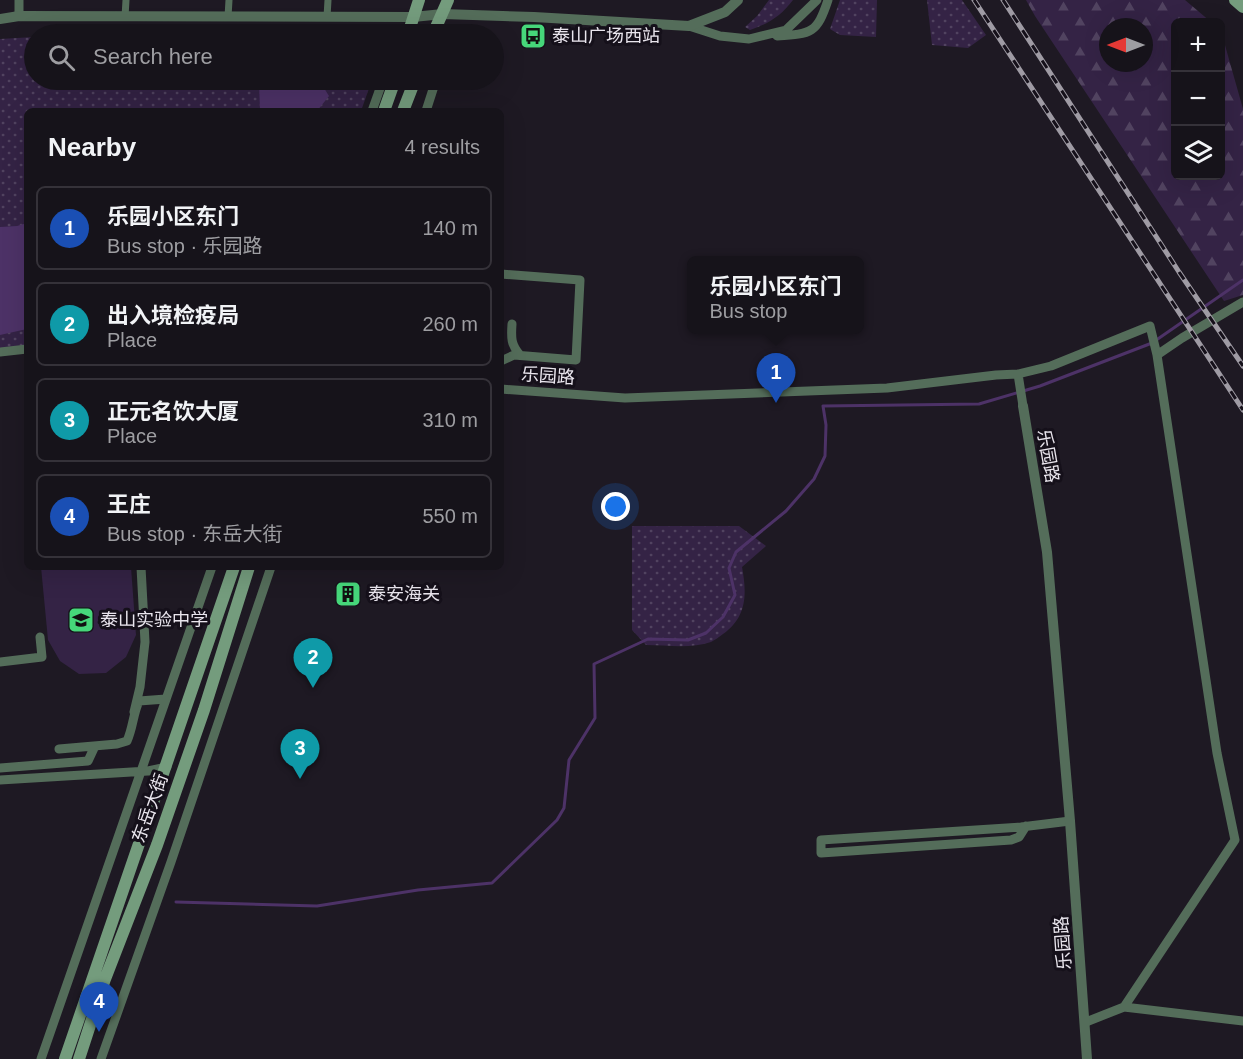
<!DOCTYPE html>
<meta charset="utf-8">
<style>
body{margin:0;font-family:Helvetica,"Noto Sans SC",sans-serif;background:#1f1c23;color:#f1f3f6}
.controls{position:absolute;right:18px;top:18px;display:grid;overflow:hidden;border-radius:9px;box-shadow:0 6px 24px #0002}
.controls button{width:54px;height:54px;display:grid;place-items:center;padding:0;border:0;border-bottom:2px solid #353239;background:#16131a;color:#f1f3f6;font:30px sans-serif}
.compass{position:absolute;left:1099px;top:18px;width:54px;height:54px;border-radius:50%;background:#16131a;box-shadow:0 6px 24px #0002;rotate:270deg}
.you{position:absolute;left:616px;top:507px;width:21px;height:21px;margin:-15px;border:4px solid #fff;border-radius:50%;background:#1a73e8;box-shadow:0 0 0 9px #1a73e833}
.badge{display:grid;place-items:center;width:39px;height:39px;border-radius:50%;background:#b45309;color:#fff;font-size:20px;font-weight:700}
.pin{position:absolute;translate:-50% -50px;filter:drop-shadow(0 2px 3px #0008)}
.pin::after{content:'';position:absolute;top:32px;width:21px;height:18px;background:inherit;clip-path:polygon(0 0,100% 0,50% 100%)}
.popup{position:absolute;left:687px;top:256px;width:177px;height:78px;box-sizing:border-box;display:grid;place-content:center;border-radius:9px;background:#16131a;filter:drop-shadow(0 2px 4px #0005);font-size:20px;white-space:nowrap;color:#9e9ea2}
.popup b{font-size:22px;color:#f1f3f6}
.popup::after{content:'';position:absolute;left:50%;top:100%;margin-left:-12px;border:12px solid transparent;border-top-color:#16131a}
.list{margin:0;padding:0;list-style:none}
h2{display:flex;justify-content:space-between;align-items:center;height:78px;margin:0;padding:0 24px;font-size:26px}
h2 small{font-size:20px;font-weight:400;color:#9e9ea2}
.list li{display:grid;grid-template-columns:39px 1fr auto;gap:18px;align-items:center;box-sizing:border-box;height:84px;margin:0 12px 12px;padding:0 12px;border:2px solid #353239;border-radius:9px}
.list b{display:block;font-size:22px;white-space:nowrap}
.list p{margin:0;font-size:20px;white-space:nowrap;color:#9e9ea2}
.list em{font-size:20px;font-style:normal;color:#9e9ea2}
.icon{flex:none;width:33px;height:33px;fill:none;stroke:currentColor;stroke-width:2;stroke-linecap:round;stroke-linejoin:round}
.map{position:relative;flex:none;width:1243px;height:1059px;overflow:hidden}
.search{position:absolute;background:#16131a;box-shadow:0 6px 24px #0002;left:24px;top:24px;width:480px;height:66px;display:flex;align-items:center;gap:15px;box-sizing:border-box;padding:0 21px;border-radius:33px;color:#9e9ea2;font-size:22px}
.panel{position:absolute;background:#16131a;box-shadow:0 6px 24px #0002;left:24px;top:108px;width:480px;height:462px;border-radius:9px}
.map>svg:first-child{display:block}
.forest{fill:url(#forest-firs);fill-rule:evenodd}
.park{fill:url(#park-dots)}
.pitch{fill:#342345}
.water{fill:#4d3267}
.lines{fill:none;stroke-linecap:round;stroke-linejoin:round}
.stream{stroke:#4d3267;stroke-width:3}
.pedestrian{stroke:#546d5a;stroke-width:7}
.minor{stroke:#546d5a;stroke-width:9}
.tertiary{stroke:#546d5a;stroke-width:10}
.secondary{stroke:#749c7d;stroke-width:12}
.rail-casing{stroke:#9f9ba4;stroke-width:5}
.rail{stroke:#15101a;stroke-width:3;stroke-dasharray:9;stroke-linecap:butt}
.labels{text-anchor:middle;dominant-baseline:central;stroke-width:6;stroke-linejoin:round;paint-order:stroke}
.poi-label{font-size:18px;fill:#e9e5ed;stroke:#15101a;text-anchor:start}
.street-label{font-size:18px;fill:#e9e5ed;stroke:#15101a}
</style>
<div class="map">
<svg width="1243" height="1059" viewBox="0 0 1243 1059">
<defs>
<pattern id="forest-firs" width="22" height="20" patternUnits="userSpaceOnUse" patternTransform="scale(1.5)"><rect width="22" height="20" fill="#342345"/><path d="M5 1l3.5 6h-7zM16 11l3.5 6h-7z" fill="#514360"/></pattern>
<pattern id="park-dots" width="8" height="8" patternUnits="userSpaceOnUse" patternTransform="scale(1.5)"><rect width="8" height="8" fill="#342345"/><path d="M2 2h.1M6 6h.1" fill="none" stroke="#514360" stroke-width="1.8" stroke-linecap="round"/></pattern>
</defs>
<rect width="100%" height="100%" fill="#1e1923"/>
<!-- forest -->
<path class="forest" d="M1026 0H1185L1211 22H1176V176H1220L1221 31 1243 109V295L1224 301 1035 16ZM1108 27H1144V63H1108Z"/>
<!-- park -->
<path class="park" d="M769 0H793C781 16 768 24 750 30L745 27 757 16Z
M840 0H877L876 37 840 35 830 29Z
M927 0H962L986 35 968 48 932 45Z
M34 37V80H372L361 111H27V348L0 350V39Z
M632 526H739L766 546 742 567C747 594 747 617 723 634 719 637 715 640 711 642 691 649 666 645 646 645L632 630Z"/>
<!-- pitch -->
<path class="pitch" d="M41 567H131L136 635 126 657 106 673 79 674 60 661 48 640Z"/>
<!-- water -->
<path class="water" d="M263 80H319L329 96 317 111H260L259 82Z
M27 223V329L0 335V227L17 226Z"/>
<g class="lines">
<!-- stream -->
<path class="stream" d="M176 902 317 906 418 890 492 883 557 820 564 808 569 760 595 718 594 664 648 639 688 640 706 633 723 617 735 595 729 568 736 552 786 511 814 479 825 456 826 425 823 406 979 404 1040 386 1152 343 1243 280"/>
<!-- pedestrian -->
<path class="pedestrian" d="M125 17 126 0
M228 17 229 0
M327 17 328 0"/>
<!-- minor -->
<path class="minor" d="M19 16V0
M689 26 720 36 749 39 786 30 817 0
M777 36C812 34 817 33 828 0
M372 111 383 80
M426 111 436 80
M501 274 580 280 576 360 514 355 501 361
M512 324C511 338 511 345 520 355
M0 352 27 349
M1157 355 1182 338 1243 302
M1018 374 1051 366 1150 326 1157 355 1217 753 1235 840 1124 1007 1086 1022
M501 389 625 398 887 388 996 375 1018 374 1023 406
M0 662 42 657 40 637
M134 712 140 687 145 642 141 567
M59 749 117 744 127 741C133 728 133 714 139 701L166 699
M0 768 88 761 95 746
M0 780 148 771 167 767
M1026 826 1019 837 1011 840 821 853V840L1021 827 1070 821
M1124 1007 1243 1021
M41 1059 212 567
M101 1059 171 862 271 567"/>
<!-- tertiary -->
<path class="tertiary" d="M0 19 19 16 413 17 443 14 534 17 689 26 725 12 738 0
M1023 406 1047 552 1070 821 1087 1059"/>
<!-- secondary -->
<path class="secondary" d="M1235 0 1243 7
M408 34 419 0
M433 34 448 0
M384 111 395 80
M403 111 415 80
M65 1059 234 567
M79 1059 105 979 157 845 204 710 249 567"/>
<!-- rail casing -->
<g class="rail-casing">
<path id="rail" d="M974 0 1243 410
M1003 0 1179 272 1243 366"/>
</g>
<!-- rail -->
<use href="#rail" class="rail"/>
</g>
<!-- icons -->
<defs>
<g id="bus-square" transform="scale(1.35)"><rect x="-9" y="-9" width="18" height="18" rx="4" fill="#46d77a" stroke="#15101a"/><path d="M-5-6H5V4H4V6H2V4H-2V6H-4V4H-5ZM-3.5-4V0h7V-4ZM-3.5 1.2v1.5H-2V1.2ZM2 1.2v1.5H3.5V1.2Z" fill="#111"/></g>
<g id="building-square" transform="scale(1.35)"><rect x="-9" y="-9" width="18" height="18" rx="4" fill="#46d77a" stroke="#15101a"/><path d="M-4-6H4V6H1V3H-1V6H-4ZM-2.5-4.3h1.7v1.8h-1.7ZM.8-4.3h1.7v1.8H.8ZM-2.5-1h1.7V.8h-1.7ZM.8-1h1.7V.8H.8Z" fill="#111"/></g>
<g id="school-square" transform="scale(1.35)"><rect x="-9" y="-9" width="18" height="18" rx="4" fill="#46d77a" stroke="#15101a"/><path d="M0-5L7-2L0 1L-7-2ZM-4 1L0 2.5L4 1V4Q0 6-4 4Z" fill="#111"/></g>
</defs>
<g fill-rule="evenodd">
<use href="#bus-square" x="533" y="36"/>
<use href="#building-square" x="348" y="594"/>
<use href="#school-square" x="81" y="620"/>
</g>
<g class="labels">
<!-- poi labels -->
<g class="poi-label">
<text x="552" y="36">泰山广场西站</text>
<text x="368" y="594">泰安海关</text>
<text x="100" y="620">泰山实验中学</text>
</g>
<!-- street labels -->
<g class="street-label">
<text transform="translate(548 376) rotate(4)">乐园路</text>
<text transform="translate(1048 456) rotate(80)">乐园路</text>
<text transform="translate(150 808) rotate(-70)">东岳大街</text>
<text transform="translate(1063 943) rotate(-94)">乐园路</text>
</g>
</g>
</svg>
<div class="controls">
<button>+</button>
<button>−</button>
<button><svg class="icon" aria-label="layers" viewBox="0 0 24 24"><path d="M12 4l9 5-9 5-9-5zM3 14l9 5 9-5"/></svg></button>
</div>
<svg class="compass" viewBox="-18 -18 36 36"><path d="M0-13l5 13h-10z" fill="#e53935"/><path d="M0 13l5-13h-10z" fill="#9e9ea2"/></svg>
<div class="you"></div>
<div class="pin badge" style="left:776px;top:403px;background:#1a4fb4">1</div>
<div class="popup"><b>乐园小区东门</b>Bus stop</div>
<div class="pin badge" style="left:313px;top:688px;background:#0f9aa8">2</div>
<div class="pin badge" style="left:300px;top:779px;background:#0f9aa8">3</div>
<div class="pin badge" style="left:99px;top:1032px;background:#1a4fb4">4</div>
<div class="search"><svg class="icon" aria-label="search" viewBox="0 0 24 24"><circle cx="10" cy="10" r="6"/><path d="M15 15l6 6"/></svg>Search here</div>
<section class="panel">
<h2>Nearby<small>4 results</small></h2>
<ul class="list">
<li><span class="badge" style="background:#1a4fb4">1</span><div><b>乐园小区东门</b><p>Bus stop · 乐园路</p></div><em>140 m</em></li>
<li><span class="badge" style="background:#0f9aa8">2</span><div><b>出入境检疫局</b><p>Place</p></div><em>260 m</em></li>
<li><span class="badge" style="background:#0f9aa8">3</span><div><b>正元名饮大厦</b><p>Place</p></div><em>310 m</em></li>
<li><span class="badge" style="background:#1a4fb4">4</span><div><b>王庄</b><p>Bus stop · 东岳大街</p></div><em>550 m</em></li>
</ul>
</section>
</div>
